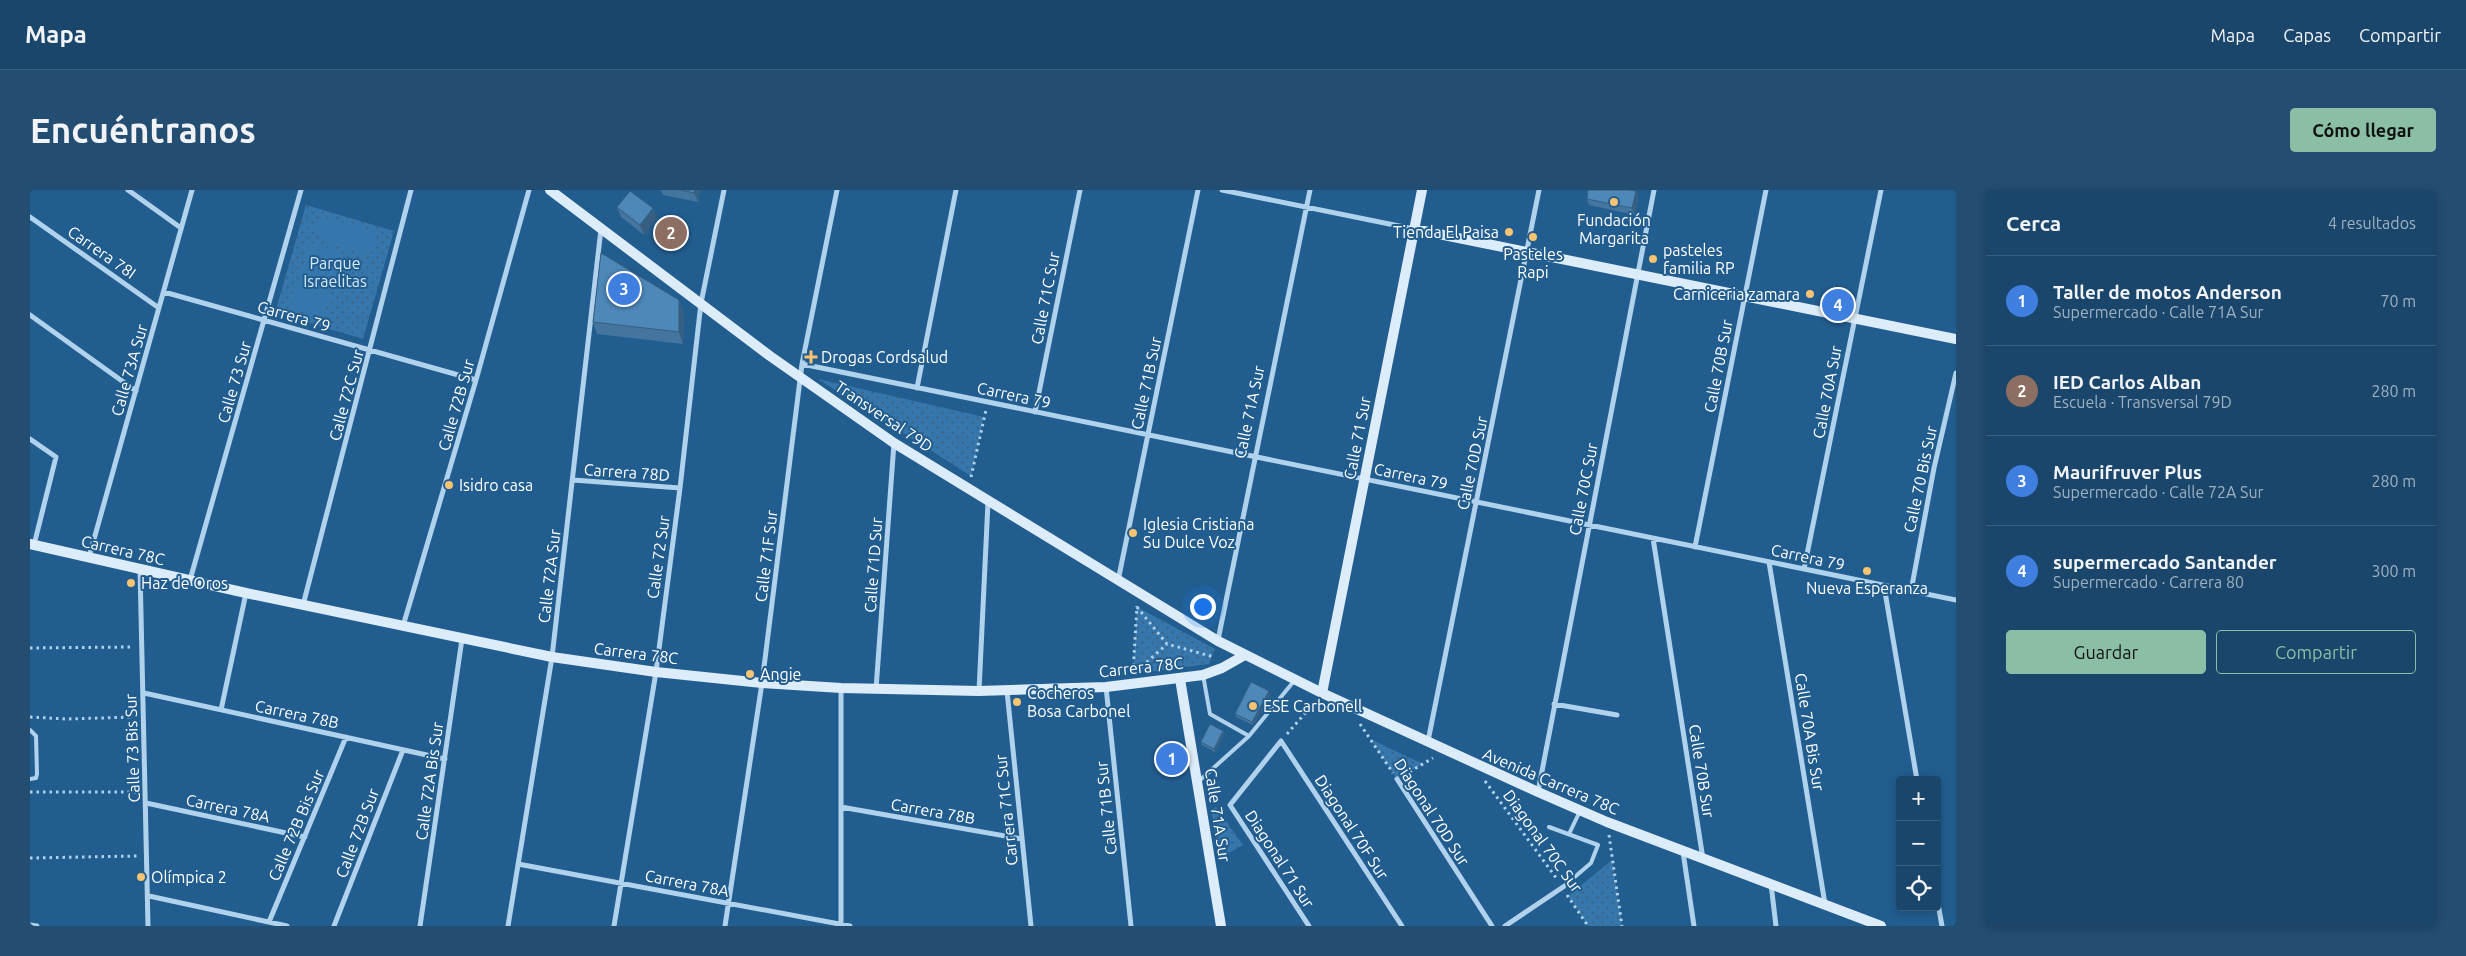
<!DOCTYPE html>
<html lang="es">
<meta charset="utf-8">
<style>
body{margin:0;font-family:Ubuntu,sans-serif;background:#234d71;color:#f1f3f6}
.controls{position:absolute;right:15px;bottom:15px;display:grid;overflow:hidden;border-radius:5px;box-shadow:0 2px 8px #0003}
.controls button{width:45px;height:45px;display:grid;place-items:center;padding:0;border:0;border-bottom:1px solid #385e7e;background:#1a466b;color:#f1f3f6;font:25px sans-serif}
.you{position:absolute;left:1172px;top:416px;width:18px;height:18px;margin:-12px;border:4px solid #fff;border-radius:50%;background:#1a73e8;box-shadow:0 0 0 8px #1a73e833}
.badge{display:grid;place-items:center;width:32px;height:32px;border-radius:50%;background:#8abfa5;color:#fff;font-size:16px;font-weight:700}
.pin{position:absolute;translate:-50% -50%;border:2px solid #fff;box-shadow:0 1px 5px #0006}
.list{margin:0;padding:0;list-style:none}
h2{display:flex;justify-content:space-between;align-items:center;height:65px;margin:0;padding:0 20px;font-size:21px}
h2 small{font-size:16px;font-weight:400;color:#9fb1c1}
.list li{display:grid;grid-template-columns:32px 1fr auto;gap:15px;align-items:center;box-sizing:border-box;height:90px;padding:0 20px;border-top:1px solid #385e7e}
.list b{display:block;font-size:19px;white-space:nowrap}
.list p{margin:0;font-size:16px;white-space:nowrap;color:#9fb1c1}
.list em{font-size:16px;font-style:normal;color:#9fb1c1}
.actions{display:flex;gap:10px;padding:15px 20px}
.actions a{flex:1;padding:11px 0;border:1px solid #8abfa5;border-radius:5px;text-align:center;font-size:18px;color:#8abfa5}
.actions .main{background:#8abfa5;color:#111}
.icon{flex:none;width:28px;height:28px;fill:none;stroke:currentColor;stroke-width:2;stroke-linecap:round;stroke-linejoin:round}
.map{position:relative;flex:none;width:1926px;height:736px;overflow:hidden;border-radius:5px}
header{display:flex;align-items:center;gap:30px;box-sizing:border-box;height:70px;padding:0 25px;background:#1a466b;border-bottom:1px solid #385e7e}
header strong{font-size:24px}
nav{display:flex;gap:28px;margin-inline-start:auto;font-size:18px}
.intro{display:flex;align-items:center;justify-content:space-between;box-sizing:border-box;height:120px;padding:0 30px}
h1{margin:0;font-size:35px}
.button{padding:12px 22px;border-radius:5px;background:#8abfa5;color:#111;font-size:18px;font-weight:700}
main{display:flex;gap:30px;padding:0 30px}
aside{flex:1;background:#1a466b;border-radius:5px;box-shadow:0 2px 8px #0003}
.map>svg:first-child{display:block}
.park{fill:url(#park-dots)}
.pitch{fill:#3577ac}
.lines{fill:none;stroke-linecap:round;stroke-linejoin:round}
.path{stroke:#b1d2ec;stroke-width:3;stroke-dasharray:2.5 4;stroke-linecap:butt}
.lane{stroke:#b1d2ec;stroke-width:4}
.street{stroke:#b1d2ec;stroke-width:5}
.secondary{stroke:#ddecf9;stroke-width:10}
.wall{fill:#43759e}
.shaded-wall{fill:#375f81}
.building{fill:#4e88b8;stroke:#375f81}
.poi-dot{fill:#f8c473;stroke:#225d8f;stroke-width:2}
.labels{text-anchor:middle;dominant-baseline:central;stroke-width:4;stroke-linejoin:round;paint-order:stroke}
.poi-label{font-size:16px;fill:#fff;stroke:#225d8f;text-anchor:start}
.street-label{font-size:16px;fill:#fff;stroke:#225d8f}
.park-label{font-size:16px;fill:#d6eaf9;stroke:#225d8f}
</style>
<header>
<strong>Mapa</strong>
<nav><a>Mapa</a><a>Capas</a><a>Compartir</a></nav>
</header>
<div class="intro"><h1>Encuéntranos</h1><a class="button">Cómo llegar</a></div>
<main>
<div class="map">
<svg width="1926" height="736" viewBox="0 0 1926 736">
<defs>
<pattern id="park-dots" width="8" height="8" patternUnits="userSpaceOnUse" patternTransform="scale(1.25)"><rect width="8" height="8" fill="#3577ac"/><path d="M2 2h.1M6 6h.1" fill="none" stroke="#425f77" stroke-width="1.8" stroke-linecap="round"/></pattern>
</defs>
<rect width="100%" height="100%" fill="#225d8f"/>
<!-- park -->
<path class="park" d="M276 15 364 41 333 149 245 123Z
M788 189 954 227 941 286Z
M1107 417 1185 459 1179 474 1103 484Z
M1340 549 1393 574 1367 589Z
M1186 617 1213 655 1190 668 1181 620Z
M1582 670 1592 736H1558L1538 706Z"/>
<!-- pitch -->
<path class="pitch" d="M298 29 336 38 346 44 348 51 345 60 336 64 293 52 286 38 288 32Z
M279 52 312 62 294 128 260 119Z"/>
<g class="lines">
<!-- path -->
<path class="path" d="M941 287 956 220
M1107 417 1137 454 1184 467
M0 458 102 457
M1107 481 1137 454
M1103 482 1107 416
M0 527 36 529 104 527
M1330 534 1363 583
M1257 544 1284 513
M1374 585 1403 568
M1455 591 1527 689
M0 602H107
M1579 645 1592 736
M0 668 107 666
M1537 705 1558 736"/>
<!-- lane -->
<path class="lane" d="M1173 485 1180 524 1219 546 1264 491
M0 540 6 546 7 584 6 588 0 589
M1169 591 1219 546
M1519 637 1568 655 1561 673 1533 697
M1539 644 1550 621"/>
<!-- street -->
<path class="street" d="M98 0 151 38
M1192 0 1384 39
M0 27 129 118
M134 102 446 190
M0 125 106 201
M772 174 1926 410
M887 198 926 0
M1005 222 1050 0
M0 249 26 267 4 355
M543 290 650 298
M1623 348 1673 669
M1665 357 1736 0
M59 367 162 0
M1739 372 1795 714
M110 379 118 736
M1774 379 1851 0
M160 390 271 0
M1088 391 1168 0
M1854 396 1887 590
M1881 401 1904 278 1926 183
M273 415 381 0
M373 436 446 190 499 0
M1188 450 1280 0
M1076 497 1101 736
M846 499 864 253
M949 501 958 312
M977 501 1001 736
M114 503 415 569
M1524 514 1587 525
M191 520 216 403
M1398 551 1509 0
M1367 589 1462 736
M1508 602 1624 0
M116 613 275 647
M811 617 992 649
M1653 662 1664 736
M488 674 820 736
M1741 694 1746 736
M119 706 257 736
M1907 708 1912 736
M239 732 316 547
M0 735 7 736
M811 735V498
M304 736 373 560
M390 736 432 449
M478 736 522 467 571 39
M584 736 626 482 650 298 671 113 694 0
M695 736 732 493 772 174 807 0
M1279 736 1200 615 1251 551 1372 736
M1475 736 1533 697"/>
<!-- secondary -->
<path class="secondary" d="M520 0 740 166 864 253 1188 451 1292 503 1508 602 1577 632 1851 736
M1384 39 1926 149
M0 354 216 403 522 467 626 482 732 493 811 498 949 501 1076 497 1173 485 1192 478 1215 465
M1150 489 1191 736
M1292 503 1392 0"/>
</g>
<!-- wall -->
<path class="wall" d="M631 0H670L668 12 633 5Z
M1606 1 1608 8 1605 25 1559 15 1557 9Z
M587 17 627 28 614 45 591 27Z
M649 110 654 123 653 154 567 144 563 132Z
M1241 505 1223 535 1206 527 1205 524Z
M1193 541 1194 544 1185 562 1172 555 1171 552Z"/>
<!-- shaded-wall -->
<path class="shaded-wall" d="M665 0H670L668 12 664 3Z
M1606 1 1608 8 1605 25 1602 18Z
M623 18 627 28 614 45 610 35Z
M649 110 654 123 653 154 649 142Z
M1239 501 1241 505 1223 535 1222 532Z
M1193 541 1194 544 1185 562 1184 559Z"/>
<!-- building -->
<path class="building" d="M651 0H665L664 3Z
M1558 0H1599L1606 1 1602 18 1557 9Z
M600 1 623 18 610 35 587 17Z
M571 63 649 110V142L563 132Z
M1221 492 1239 501 1222 532 1205 524Z
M1180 534 1193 541 1184 559 1171 552Z"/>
<!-- markers -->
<g class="poi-dot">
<circle cx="1584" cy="12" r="5"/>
<circle cx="1479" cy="42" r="5"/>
<circle cx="1503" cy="47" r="5"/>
<circle cx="1623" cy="69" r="5"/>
<circle cx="1780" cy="104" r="5"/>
<path d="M778.5 159.5h5v5h5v5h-5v5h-5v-5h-5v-5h5z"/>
<circle cx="419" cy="295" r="5"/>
<circle cx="1103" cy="343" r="5"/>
<circle cx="1837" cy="381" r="5"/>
<circle cx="101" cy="393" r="5"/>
<circle cx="720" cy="484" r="5"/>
<circle cx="987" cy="512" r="5"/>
<circle cx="1223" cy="516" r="5"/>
<circle cx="111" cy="687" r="5"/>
</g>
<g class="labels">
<!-- poi labels -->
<g class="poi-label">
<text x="1584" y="30" text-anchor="middle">Fundación<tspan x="1584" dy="18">Margarita</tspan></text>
<text x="1469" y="42" text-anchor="end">Tienda El Paisa</text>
<text x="1633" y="60">pasteles<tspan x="1633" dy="18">familia RP</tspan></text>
<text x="1503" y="64" text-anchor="middle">Pasteles<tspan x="1503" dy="18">Rapi</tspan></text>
<text x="1770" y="104" text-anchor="end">Carniceria zamara</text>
<text x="791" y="167">Drogas Cordsalud</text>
<text x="429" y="295">Isidro casa</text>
<text x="1113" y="334">Iglesia Cristiana<tspan x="1113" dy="18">Su Dulce Voz</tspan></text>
<text x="111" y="393">Haz de Oros</text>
<text x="1837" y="398" text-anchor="middle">Nueva Esperanza</text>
<text x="730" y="484">Angie</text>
<text x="997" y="503">Cocheros<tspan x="997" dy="18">Bosa Carbonel</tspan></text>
<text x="1233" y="516">ESE Carbonell</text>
<text x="121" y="687">Olímpica 2</text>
</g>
<!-- street labels -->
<g class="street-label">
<text transform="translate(72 62) rotate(35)">Carrera 78I</text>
<text transform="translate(1015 108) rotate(-79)">Calle 71C Sur</text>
<text transform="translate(264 126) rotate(16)">Carrera 79</text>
<text transform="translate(1688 176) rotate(-79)">Calle 70B Sur</text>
<text transform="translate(99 180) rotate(-74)">Calle 73A Sur</text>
<text transform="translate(204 192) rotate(-74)">Calle 73 Sur</text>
<text transform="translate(1116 193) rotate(-78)">Calle 71B Sur</text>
<text transform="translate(1797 202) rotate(-79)">Calle 70A Sur</text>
<text transform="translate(316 205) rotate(-75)">Calle 72C Sur</text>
<text transform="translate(984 205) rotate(12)">Carrera 79</text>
<text transform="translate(426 215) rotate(-74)">Calle 72B Sur</text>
<text transform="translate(1219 222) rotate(-78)">Calle 71A Sur</text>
<text transform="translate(854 226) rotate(34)">Transversal 79D</text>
<text transform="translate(1327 248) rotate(-79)">Calle 71 Sur</text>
<text transform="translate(1442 273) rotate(-78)">Calle 70D Sur</text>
<text transform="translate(597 282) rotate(4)">Carrera 78D</text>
<text transform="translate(1381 286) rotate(12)">Carrera 79</text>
<text transform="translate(1890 289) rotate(-78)">Calle 70 Bis Sur</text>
<text transform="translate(1553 299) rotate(-79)">Calle 70C Sur</text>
<text transform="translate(93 360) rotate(13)">Carrera 78C</text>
<text transform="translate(736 366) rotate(-83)">Calle 71F Sur</text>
<text transform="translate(628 367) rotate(-82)">Calle 72 Sur</text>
<text transform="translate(1778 367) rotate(12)">Carrera 79</text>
<text transform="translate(843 375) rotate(-86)">Calle 71D Sur</text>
<text transform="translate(519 386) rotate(-83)">Calle 72A Sur</text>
<text transform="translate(606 463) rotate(7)">Carrera 78C</text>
<text transform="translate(1111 477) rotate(-6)">Carrera 78C</text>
<text transform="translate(267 524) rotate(12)">Carrera 78B</text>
<text transform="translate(1780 542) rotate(81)">Calle 70A Bis Sur</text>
<text transform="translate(102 558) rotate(-92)">Calle 73 Bis Sur</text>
<text transform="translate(1672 581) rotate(81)">Calle 70B Sur</text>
<text transform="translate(399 591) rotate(-82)">Calle 72A Bis Sur</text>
<text transform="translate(1521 591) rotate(23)">Avenida Carrera 78C</text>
<text transform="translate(198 618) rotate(12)">Carrera 78A</text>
<text transform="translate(1076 618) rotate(-96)">Calle 71B Sur</text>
<text transform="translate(976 620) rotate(-96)">Carrera 71C Sur</text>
<text transform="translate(903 621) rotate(10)">Carrera 78B</text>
<text transform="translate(1402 622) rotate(57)">Diagonal 70D Sur</text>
<text transform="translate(1188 625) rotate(81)">Calle 71A Sur</text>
<text transform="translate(266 635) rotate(-67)">Calle 72B Bis Sur</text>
<text transform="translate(1322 637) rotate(57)">Diagonal 70F Sur</text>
<text transform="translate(327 643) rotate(-69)">Calle 72B Sur</text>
<text transform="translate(1513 651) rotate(54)">Diagonal 70C Sur</text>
<text transform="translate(1250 669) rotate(57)">Diagonal 71 Sur</text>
<text transform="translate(657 693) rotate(11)">Carrera 78A</text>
</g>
<!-- park labels -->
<g class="park-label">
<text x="305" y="73">Parque<tspan x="305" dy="18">Israelitas</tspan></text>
</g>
</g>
</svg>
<div class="controls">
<button>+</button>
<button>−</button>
<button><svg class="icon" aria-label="locate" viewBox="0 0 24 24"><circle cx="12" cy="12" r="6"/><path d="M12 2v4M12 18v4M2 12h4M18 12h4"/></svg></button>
</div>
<div class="you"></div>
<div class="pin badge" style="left:1142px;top:569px;background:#3f7fe0">1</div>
<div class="pin badge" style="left:641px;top:43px;background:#8d6e63">2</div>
<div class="pin badge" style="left:594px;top:99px;background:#3f7fe0">3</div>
<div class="pin badge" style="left:1808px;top:115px;background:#3f7fe0">4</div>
</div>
<aside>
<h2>Cerca<small>4 resultados</small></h2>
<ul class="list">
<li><span class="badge" style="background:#3f7fe0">1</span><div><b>Taller de motos Anderson</b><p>Supermercado · Calle 71A Sur</p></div><em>70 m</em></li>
<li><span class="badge" style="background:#8d6e63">2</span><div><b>IED Carlos Alban</b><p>Escuela · Transversal 79D</p></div><em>280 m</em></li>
<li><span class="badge" style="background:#3f7fe0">3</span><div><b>Maurifruver Plus</b><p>Supermercado · Calle 72A Sur</p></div><em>280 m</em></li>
<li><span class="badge" style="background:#3f7fe0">4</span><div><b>supermercado Santander</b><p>Supermercado · Carrera 80</p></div><em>300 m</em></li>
</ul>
<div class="actions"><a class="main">Guardar</a><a>Compartir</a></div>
</aside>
</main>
